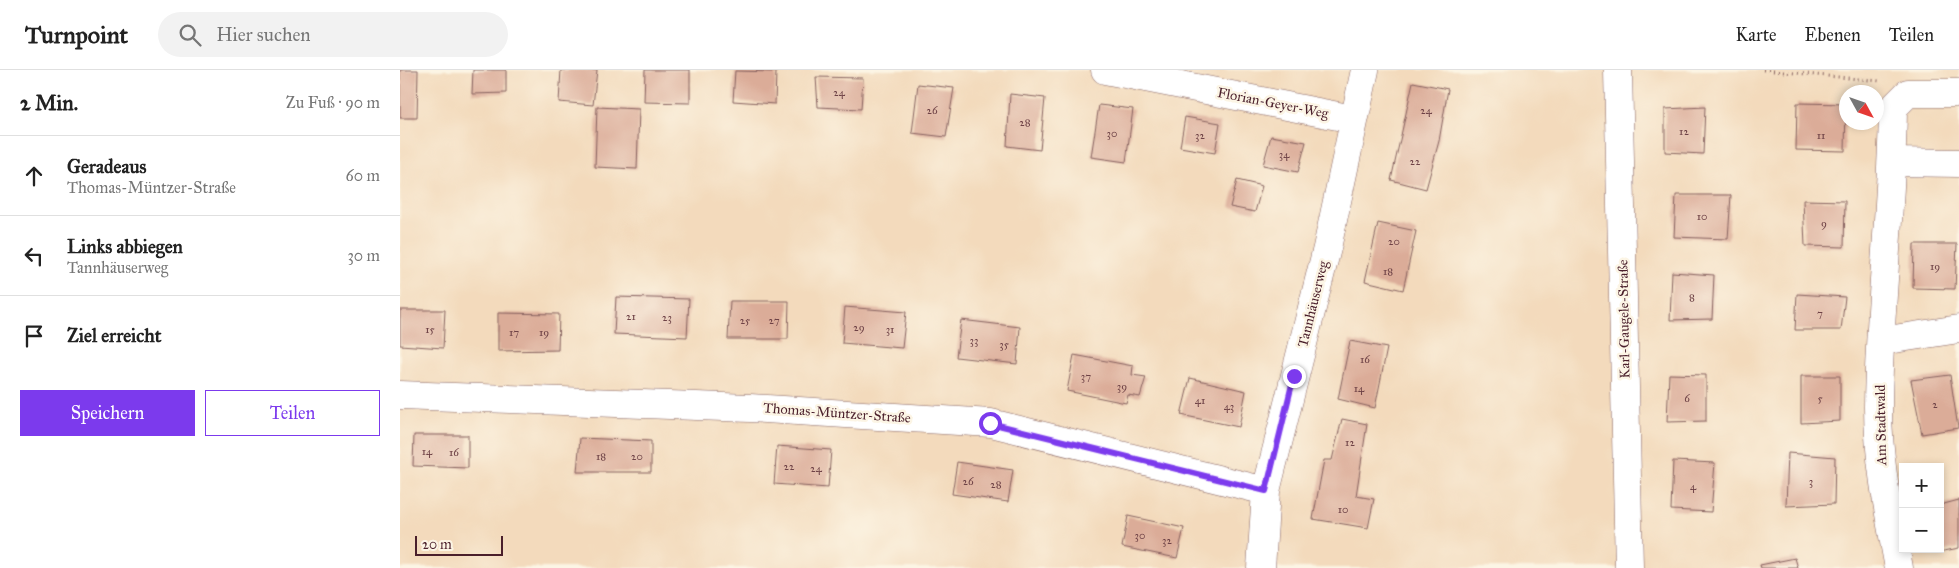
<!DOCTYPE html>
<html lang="de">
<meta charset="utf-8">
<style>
body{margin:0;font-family:"IM FELL Great Primer",serif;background:#f2f2f2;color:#222}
.controls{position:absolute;right:15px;bottom:15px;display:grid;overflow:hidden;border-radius:0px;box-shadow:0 2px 8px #0003}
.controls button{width:45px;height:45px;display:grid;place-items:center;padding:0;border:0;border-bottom:1px solid #e0e0e0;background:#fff;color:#222;font:25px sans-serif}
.compass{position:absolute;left:1439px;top:15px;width:45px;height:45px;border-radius:50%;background:#fff;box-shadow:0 2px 8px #0003;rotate:130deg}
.scale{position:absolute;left:15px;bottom:12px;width:88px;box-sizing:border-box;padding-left:5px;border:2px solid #4a1f2b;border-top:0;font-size:14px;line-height:18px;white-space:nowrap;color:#4a1f2b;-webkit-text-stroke:4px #fcf5e5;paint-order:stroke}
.stop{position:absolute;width:15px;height:15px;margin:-11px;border:4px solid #7c3aed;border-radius:50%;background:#fff}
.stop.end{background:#7c3aed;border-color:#fff;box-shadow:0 1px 5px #0008}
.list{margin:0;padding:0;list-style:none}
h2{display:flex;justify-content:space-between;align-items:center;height:65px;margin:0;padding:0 20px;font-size:21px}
h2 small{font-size:16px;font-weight:400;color:#767676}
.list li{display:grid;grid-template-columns:32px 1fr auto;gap:15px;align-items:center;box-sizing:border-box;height:80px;padding:0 20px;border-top:1px solid #e0e0e0}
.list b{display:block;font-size:19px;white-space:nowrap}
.list p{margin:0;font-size:16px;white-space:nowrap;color:#767676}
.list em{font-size:16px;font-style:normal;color:#767676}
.actions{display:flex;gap:10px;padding:15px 20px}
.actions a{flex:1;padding:11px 0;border:1px solid #7c3aed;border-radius:0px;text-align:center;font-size:18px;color:#7c3aed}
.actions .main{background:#7c3aed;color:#fff}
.icon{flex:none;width:28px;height:28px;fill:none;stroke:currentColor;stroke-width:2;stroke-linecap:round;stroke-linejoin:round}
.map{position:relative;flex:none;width:1559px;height:498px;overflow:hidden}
header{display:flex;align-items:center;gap:30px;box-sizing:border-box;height:70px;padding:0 25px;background:#fff;border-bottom:1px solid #e0e0e0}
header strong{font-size:24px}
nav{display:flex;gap:28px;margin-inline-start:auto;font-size:18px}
.search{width:350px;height:45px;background:#f2f2f2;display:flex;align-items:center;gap:12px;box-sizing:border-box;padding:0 18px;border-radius:28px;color:#767676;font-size:19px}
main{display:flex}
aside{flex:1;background:#fff}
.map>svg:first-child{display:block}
.building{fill:#dbac98}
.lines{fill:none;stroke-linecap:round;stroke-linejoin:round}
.minor-casing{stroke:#85605e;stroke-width:29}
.path{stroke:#85605e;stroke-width:3;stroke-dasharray:1 4;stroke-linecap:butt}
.minor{stroke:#fff;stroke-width:28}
.route{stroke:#7c3aed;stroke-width:6}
.labels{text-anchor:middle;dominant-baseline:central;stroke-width:5;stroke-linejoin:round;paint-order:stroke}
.number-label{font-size:11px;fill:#6e4246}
.street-label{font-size:14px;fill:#4a1f2b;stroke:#fcf5e5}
</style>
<header>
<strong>Turnpoint</strong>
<div class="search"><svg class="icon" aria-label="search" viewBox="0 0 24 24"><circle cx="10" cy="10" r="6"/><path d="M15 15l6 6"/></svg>Hier suchen</div>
<nav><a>Karte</a><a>Ebenen</a><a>Teilen</a></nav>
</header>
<main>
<aside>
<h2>2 Min.<small>Zu Fuß · 90 m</small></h2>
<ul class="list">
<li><svg class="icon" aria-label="ahead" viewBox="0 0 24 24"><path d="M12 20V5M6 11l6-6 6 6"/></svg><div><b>Geradeaus</b><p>Thomas-Müntzer-Straße</p></div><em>60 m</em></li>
<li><svg class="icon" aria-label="left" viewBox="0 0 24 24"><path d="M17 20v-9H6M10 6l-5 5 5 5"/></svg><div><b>Links abbiegen</b><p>Tannhäuserweg</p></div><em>30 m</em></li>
<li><svg class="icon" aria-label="arrive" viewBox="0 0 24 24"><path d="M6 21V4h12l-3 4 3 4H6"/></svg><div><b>Ziel erreicht</b></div></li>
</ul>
<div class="actions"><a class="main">Speichern</a><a>Teilen</a></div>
</aside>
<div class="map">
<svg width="1559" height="498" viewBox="0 0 1559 498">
<rect width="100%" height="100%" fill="#fcf5e5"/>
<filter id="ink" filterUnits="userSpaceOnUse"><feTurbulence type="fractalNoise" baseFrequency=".02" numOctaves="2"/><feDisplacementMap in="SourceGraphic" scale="10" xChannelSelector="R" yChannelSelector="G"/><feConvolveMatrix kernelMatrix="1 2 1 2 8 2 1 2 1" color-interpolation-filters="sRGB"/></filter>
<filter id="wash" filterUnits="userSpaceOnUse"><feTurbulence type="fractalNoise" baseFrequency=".0096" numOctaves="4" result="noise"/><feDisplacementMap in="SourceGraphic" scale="20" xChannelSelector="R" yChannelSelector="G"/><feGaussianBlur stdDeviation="1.12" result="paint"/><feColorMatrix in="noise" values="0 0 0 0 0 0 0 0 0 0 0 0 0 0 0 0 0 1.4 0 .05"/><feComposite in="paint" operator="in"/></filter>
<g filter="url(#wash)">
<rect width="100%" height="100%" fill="#f3dabc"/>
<g id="blocks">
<!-- building -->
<path class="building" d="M0 0H18L17 48H0Z
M73 0H106V23L72 24Z
M161 0H197L193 35 159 32Z
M245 0H290V33L244 32Z
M335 1 376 2 375 34 333 31Z
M416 7 463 8 461 39 418 37Z
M1013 12 1048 19 1039 71 1026 119 991 110Z
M518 14 554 18 546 67 512 63Z
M610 24 645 28 640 80 607 76Z
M1397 33 1446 34 1445 81 1396 80Z
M699 35 733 39 726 92 691 87Z
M197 37 239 39 237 99 195 97Z
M1305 37 1303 84 1265 82V39Z
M785 47 820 53 815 83 780 77Z
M871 66 906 72 898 102 863 95Z
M837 110 862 116 855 142 830 137Z
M1276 125H1331L1328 169 1274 167Z
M1403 130 1445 131 1444 177 1405 176Z
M978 153 1016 161 1003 220 965 211Z
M1514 174H1557L1555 219 1513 218Z
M1272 202 1314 205 1312 249 1270 250Z
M1397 224 1445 227 1441 260H1395Z
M216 227 289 229 287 267 214 264Z
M330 231H389L388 269H328Z
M445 237 506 242 502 278 442 273Z
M0 240H45L43 278 0 275Z
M98 243 159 244 158 280 98 281Z
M561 250 620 257 617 294 556 287Z
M950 271 987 278 975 338 938 329Z
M674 285 733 296 732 305 746 307 740 327 728 325 726 333 667 321Z
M1269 304 1306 305V351L1267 352Z
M1550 305 1558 358 1522 364 1511 310Z
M1401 306H1440V351L1401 353Z
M790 308 846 321 839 357 781 345Z
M942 349 967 354 956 426 974 429 968 458 913 449 924 390H932Z
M14 365H68V398L13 396Z
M180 368 251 371V402H177Z
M377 376 431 380 428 418 374 414Z
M1388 383 1435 387 1434 434 1386 436Z
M1273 391 1315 393 1311 442 1271 440Z
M557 392 613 400 608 432 552 424Z
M1559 430V478L1539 482 1540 435Z
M728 446 784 458 777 488 722 477Z
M1395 488 1398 498H1361L1360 495Z"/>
</g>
</g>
<g filter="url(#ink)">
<use href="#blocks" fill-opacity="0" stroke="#85605e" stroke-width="1"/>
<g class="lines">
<!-- minor casing -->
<g class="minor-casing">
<path id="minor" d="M705 0 953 49
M1218 0 1229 498
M1492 92 1559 93
M1481 271 1559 259
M0 325 350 338 591 353 866 421
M861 498 866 421 927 178 965 0
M1499 498C1489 445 1478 391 1478 337 1479 237 1492 138 1493 38L1508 23H1559"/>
</g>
<!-- path -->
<path class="path" d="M1363 0 1480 11"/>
<!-- minor -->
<use href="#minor" class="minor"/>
</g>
</g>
<g class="lines" filter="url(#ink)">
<!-- route -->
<path class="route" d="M590 353 866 421 894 306"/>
</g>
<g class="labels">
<!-- number labels -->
<g class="number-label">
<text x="439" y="22">24</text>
<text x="532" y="40">26</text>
<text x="1026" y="40">24</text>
<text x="625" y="52">28</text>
<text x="1284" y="61">12</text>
<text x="712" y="63">30</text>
<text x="800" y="65">32</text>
<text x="1421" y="65">11</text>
<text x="884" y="84">34</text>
<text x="1015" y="91">22</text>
<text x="1302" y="146">10</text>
<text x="1424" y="153">9</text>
<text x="994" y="171">20</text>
<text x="1535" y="196">19</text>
<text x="988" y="201">18</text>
<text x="1292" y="227">8</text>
<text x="1420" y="243">7</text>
<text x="231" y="246">21</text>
<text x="267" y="247">23</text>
<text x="345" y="250">25</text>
<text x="374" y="250">27</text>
<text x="459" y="257">29</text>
<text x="30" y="259">15</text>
<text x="490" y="259">31</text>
<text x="114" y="262">17</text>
<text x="144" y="262">19</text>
<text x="574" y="270">33</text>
<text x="604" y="274">35</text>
<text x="965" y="289">16</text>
<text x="686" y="306">37</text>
<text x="722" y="316">39</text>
<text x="959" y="318">14</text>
<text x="1287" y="328">6</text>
<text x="1420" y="328">5</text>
<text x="800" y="330">41</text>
<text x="1535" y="334">2</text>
<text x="829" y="336">43</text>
<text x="950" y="372">12</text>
<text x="27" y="381">14</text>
<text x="54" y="382">16</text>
<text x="201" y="386">18</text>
<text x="237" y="386">20</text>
<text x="389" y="396">22</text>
<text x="416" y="398">24</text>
<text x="568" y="411">26</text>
<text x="1411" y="411">3</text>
<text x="596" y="414">28</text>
<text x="1293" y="416">4</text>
<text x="943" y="439">10</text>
<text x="740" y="465">30</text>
<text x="767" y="470">32</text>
</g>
<!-- street labels -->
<g class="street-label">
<text transform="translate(873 33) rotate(11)">Florian-Geyer-Weg</text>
<text transform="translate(913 234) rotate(-76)">Tannhäuserweg</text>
<text transform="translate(1224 249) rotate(-91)">Karl-Gaugele-Straße</text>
<text transform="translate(437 343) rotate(4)">Thomas-Müntzer-Straße</text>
<text transform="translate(1481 355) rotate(-91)">Am Stadtwald</text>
</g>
</g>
</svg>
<div class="controls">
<button>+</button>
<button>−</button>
</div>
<svg class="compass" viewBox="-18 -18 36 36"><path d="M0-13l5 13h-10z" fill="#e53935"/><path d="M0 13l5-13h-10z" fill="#767676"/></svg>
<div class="scale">20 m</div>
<div class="stop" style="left:590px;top:353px"></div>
<div class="stop end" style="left:894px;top:306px"></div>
</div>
</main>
